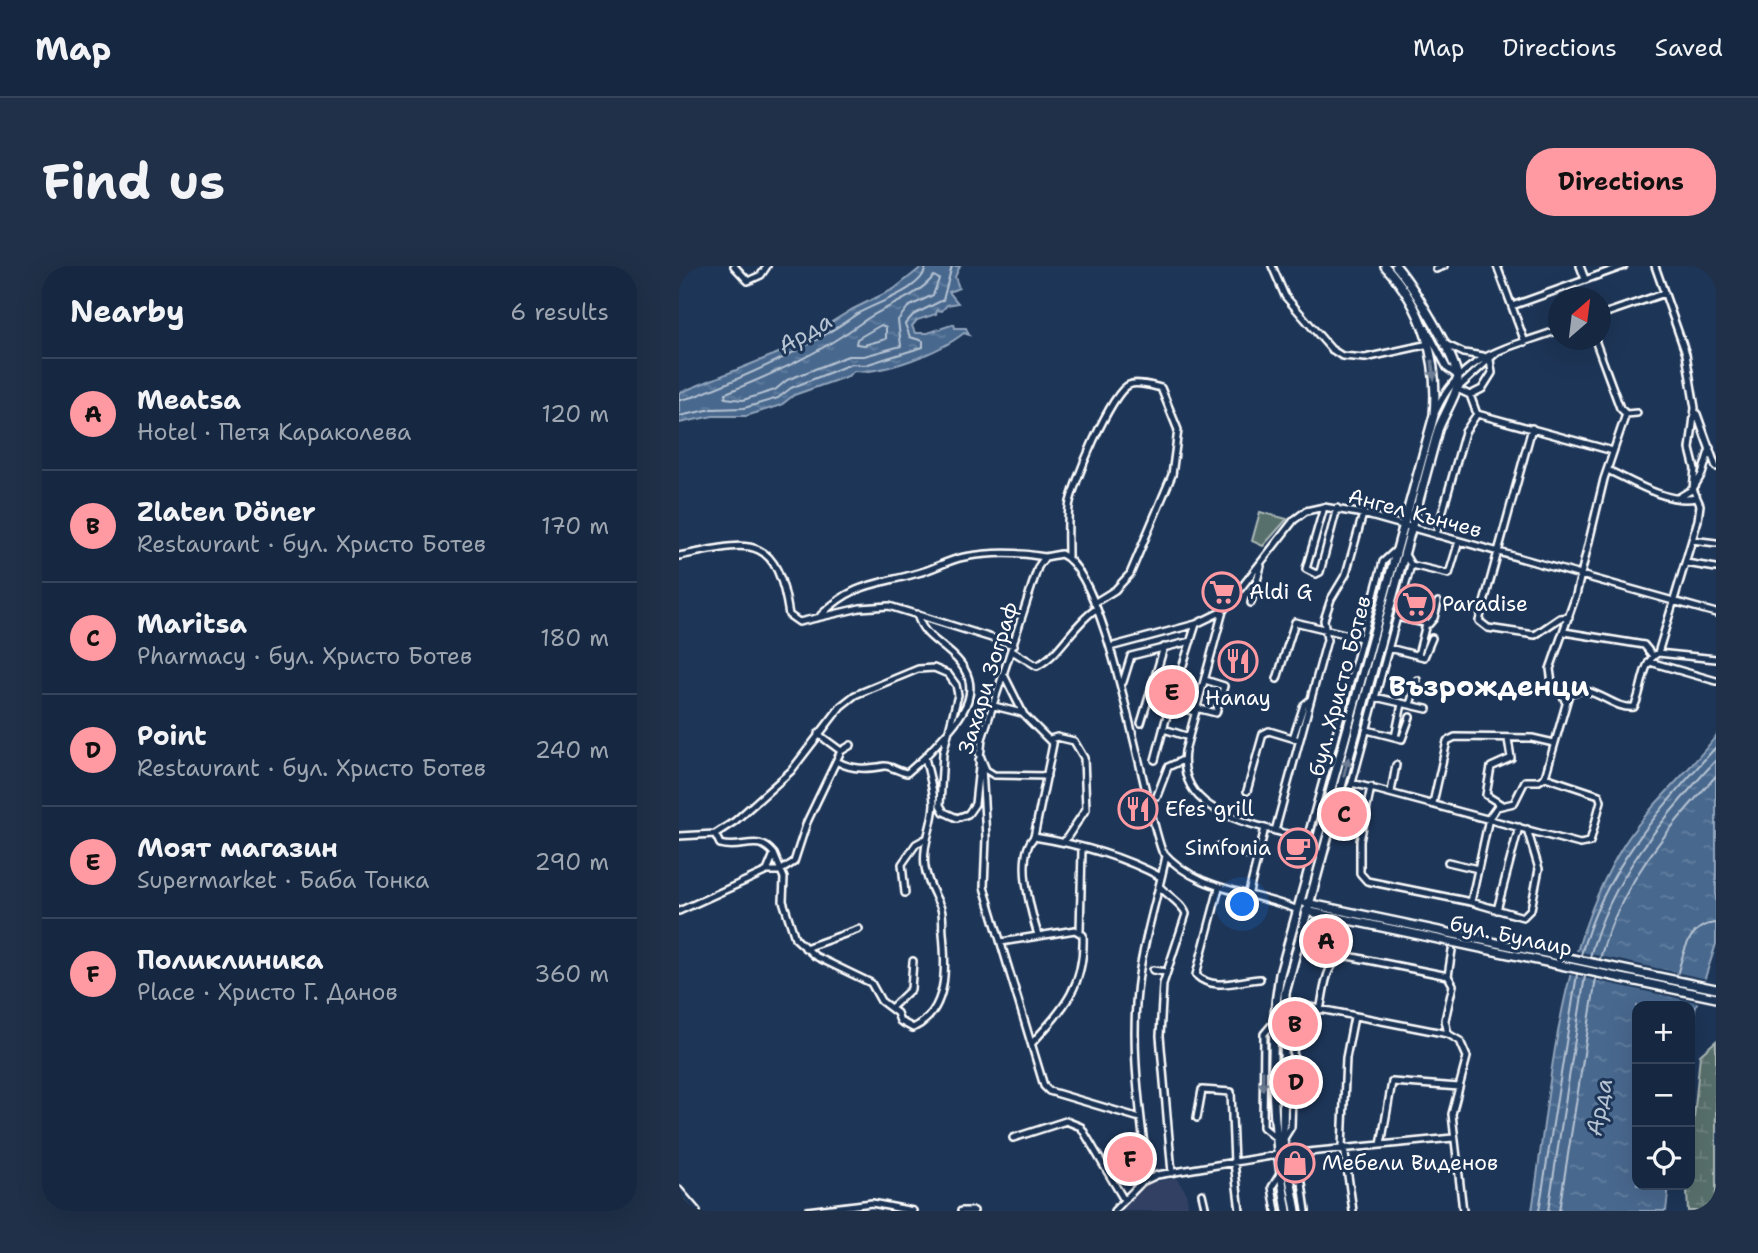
<!DOCTYPE html>
<meta charset="utf-8">
<style>
body{margin:0;font-family:"Shantell Sans",sans-serif;background:#1f3048;color:#f1f3f6}
.controls{position:absolute;right:21px;bottom:21px;display:grid;overflow:hidden;border-radius:14px;box-shadow:0 7px 28px #0002}
.controls button{width:63px;height:63px;display:grid;place-items:center;padding:0;border:0;border-bottom:2px solid #35445a;background:#162841;color:#f1f3f6;font:35px sans-serif}
.compass{position:absolute;left:869px;top:21px;width:63px;height:63px;border-radius:50%;background:#162841;box-shadow:0 7px 28px #0002;rotate:28deg}
.you{position:absolute;left:564px;top:639px;width:24px;height:24px;margin:-18px;border:5px solid #fff;border-radius:50%;background:#1a73e8;box-shadow:0 0 0 10px #1a73e833}
.badge{display:grid;place-items:center;width:46px;height:46px;border-radius:50%;background:#ff9aa2;color:#111;font-size:23px;font-weight:700}
.pin{position:absolute;translate:-50% -50%;border:4px solid #fff;box-shadow:0 2px 7px #0006}
.list{margin:0;padding:0;list-style:none}
h2{display:flex;justify-content:space-between;align-items:center;height:91px;margin:0;padding:0 28px;font-size:30px}
h2 small{font-size:23px;font-weight:400;color:#9ea6b1}
.list li{display:grid;grid-template-columns:46px 1fr auto;gap:21px;align-items:center;box-sizing:border-box;height:112px;padding:0 28px;border-top:2px solid #35445a}
.list b{display:block;font-size:26px;white-space:nowrap}
.list p{margin:0;font-size:23px;white-space:nowrap;color:#9ea6b1}
.list em{font-size:23px;font-style:normal;color:#9ea6b1}
.icon{flex:none;width:38px;height:38px;fill:none;stroke:currentColor;stroke-width:2;stroke-linecap:round;stroke-linejoin:round}
.map{position:relative;flex:none;width:1037px;height:945px;overflow:hidden;border-radius:28px}
header{display:flex;align-items:center;gap:42px;box-sizing:border-box;height:98px;padding:0 35px;background:#162841;border-bottom:2px solid #35445a}
header strong{font-size:33px}
nav{display:flex;gap:38px;margin-inline-start:auto;font-size:24px}
.intro{display:flex;align-items:center;justify-content:space-between;box-sizing:border-box;height:168px;padding:0 42px}
h1{margin:0;font-size:49px}
.button{padding:18px 32px;border-radius:28px;background:#ff9aa2;color:#111;font-size:24px;font-weight:700}
main{display:flex;gap:42px;padding:0 42px}
aside{flex:1;background:#162841;border-radius:28px;box-shadow:0 7px 28px #0002}
.map>svg:first-child{display:block}
.built{fill:#304164}
.wetland{fill:url(#wetland-marsh);stroke:#acb8b6;stroke-width:2}
.green{fill:#58706c;stroke:#acb8b6;stroke-width:2}
.water{fill:url(#water-ripples);stroke:#91a4bb;stroke-width:2}
.pier{fill:#1d3557}
.lines{fill:none;stroke-linecap:round;stroke-linejoin:round}
.shore{stroke:#b6c3d2;stroke-width:2}
.street-casing{stroke:#fff;stroke-width:10}
.secondary-casing{stroke:#fff;stroke-width:12}
.street{stroke:#1d3557;stroke-width:5}
.secondary{stroke:#1d3557;stroke-width:7}
.oneway{fill:#6c7c92}
.labels{text-anchor:middle;dominant-baseline:central;stroke-width:6;stroke-linejoin:round;paint-order:stroke}
.street-label{font-size:21px;fill:#fff;stroke:#1d3557}
.poi-label{font-size:21px;fill:#fff;stroke:#1d3557;text-anchor:start}
.water-label{font-size:23px;font-style:italic;fill:#b6c3d2;stroke:#1d3557}
.district-label{font-size:28px;font-weight:bold;fill:#fff;stroke:#1d3557}
</style>
<header>
<strong>Map</strong>
<nav><a>Map</a><a>Directions</a><a>Saved</a></nav>
</header>
<div class="intro"><h1>Find us</h1><a class="button">Directions</a></div>
<main>
<aside>
<h2>Nearby<small>6 results</small></h2>
<ul class="list">
<li><span class="badge">A</span><div><b>Meatsa</b><p>Hotel · Петя Караколева</p></div><em>120 m</em></li>
<li><span class="badge">B</span><div><b>Zlaten Döner</b><p>Restaurant · бул. Христо Ботев</p></div><em>170 m</em></li>
<li><span class="badge">C</span><div><b>Maritsa</b><p>Pharmacy · бул. Христо Ботев</p></div><em>180 m</em></li>
<li><span class="badge">D</span><div><b>Point</b><p>Restaurant · бул. Христо Ботев</p></div><em>240 m</em></li>
<li><span class="badge">E</span><div><b>Моят магазин</b><p>Supermarket · Баба Тонка</p></div><em>290 m</em></li>
<li><span class="badge">F</span><div><b>Поликлиника</b><p>Place · Христо Г. Данов</p></div><em>360 m</em></li>
</ul>
</aside>
<div class="map">
<svg width="1037" height="945" viewBox="0 0 1037 945">
<defs>
<pattern id="wetland-marsh" width="20" height="14" patternUnits="userSpaceOnUse" patternTransform="scale(1.75)"><rect width="20" height="14" fill="#58706c"/><path d="M1 5h8M5 5V1M11 12h8M15 12V8" fill="none" stroke="#718582"/></pattern>
<pattern id="water-ripples" width="26" height="14" patternUnits="userSpaceOnUse" patternTransform="scale(1.75)"><rect width="26" height="14" fill="#48688e"/><path d="M2 4q2-2 4 0t4 0M15 11q2-2 4 0t4 0" fill="none" stroke="#637f9f"/></pattern>
</defs>
<rect width="100%" height="100%" fill="#1d3557"/>
<filter id="ink" filterUnits="userSpaceOnUse"><feTurbulence type="fractalNoise" baseFrequency=".0143" numOctaves="2"/><feDisplacementMap in="SourceGraphic" scale="14" xChannelSelector="R" yChannelSelector="G"/><feConvolveMatrix kernelMatrix="1 2 1 2 8 2 1 2 1" color-interpolation-filters="sRGB"/></filter>
<g filter="url(#ink)">
<!-- built -->
<path class="built" d="M497 912 507 926 510 945H434L462 918Z"/>
<!-- wetland -->
<path class="wetland" d="M1037 775V945H1009L1008 926 1021 789Z"/>
<!-- green -->
<path class="green" d="M581 246 608 253 584 280 573 275Z"/>
<!-- water -->
<path class="water" d="M244 0H281L276 11 280 22 270 26 279 37 268 39 263 45 258 44 257 48 238 54 233 60 236 67H249L275 58 276 62H287L290 69 285 67C261 86 205 108 175 105L169 110 115 129 102 139 67 150H34L0 157V127L107 84 174 43 215 23Z
M1037 470V678L1016 743 1011 778V740H958V919H990L987 945H853C872 823 877 693 941 585 967 541 1007 510 1037 470Z"/>
<!-- pier -->
<path class="pier" d="M893 684 1028 713 1021 737 887 708Z"/>
<g class="lines">
<!-- shore -->
<path class="shore" d="M255 10 260 13 254 29 229 41 219 54 222 80 185 90H169L108 114 96 124 64 134 46 132 47 127C94 108 141 87 182 57 206 39 235 34 255 10Z
M202 59 207 61V73L185 79 177 78 178 73Z
M0 134 14 131C72 108 127 84 178 48 195 37 245 24 247 0
M0 150 33 143 65 142 99 132 112 122 172 98 186 99 244 81V75L231 71 226 58 234 49 264 34 273 0
M902 689C924 606 980 543 1037 481
M911 691C931 613 984 552 1037 494
M921 693C940 621 988 563 1037 510
M998 709C1005 687 1008 659 1037 657
M860 945 898 708
M869 945 906 710
M880 945 917 712"/>
<!-- street casing -->
<g class="street-casing">
<path id="street" d="M55 0 69 15 82 9 88 0
M593 0 606 30 652 83 663 90 686 92 750 78
M818 0 846 76
M901 0 906 13
M976 0 1007 88 1016 142 1011 183 1016 203 1014 223 999 232
M757 3 765 0
M0 4 4 0
M833 40 945 0
M922 49 986 27
M747 62 768 102 780 111
M916 74 941 142 947 148 958 147
M768 79 785 87 804 90
M811 94 813 107 803 123 791 129 778 123 817 87
M791 129 798 148 934 185
M757 145C782 89 826 83 880 64
M1018 148 1037 201
M853 162 800 355 809 362 856 369 881 352 890 351
M929 204C954 216 989 238 1017 232
M645 241 627 303 637 308 641 306 658 242
M757 269 786 166 798 148
M1013 274 1037 277
M0 290C71 276 97 265 110 349L120 356 181 342 210 340 335 379
M389 290C389 274 388 257 390 241 393 220 432 126 450 119 457 115 474 120 482 122L499 164 493 209 451 308 436 324 415 337
M1007 297 1037 302
M732 299 770 308 780 275
M572 337 582 300
M544 345 506 485C498 543 562 555 604 567 612 569 623 570 630 575 635 580 639 587 643 593
M142 349C175 316 198 319 239 307 255 303 269 294 285 291 311 286 339 286 366 291
M718 351 750 358 755 352 759 336
M885 366 965 379 974 390
M431 381 517 358 544 345 615 254 627 245 645 241 684 248 1037 347
M710 382 745 391 753 372
M333 385 358 400C383 387 393 359 417 343
M979 387 1037 393
M739 389 747 358
M971 396 1037 415
M504 399 517 358
M325 409 344 447
M598 413 616 356 682 372
M444 416 452 390 512 375
M474 420 491 438 516 446
M696 431 748 443
M886 435 883 427 873 417 871 403 897 329 925 213 947 148
M731 439 738 414
M315 440 343 447 374 478 355 571C336 590 352 646 359 669
M517 442 537 447 545 420 526 414
M462 457 485 381
M485 463 510 471
M688 464 723 473 731 451
M139 468 162 485
M716 471 723 438
M614 472 625 439 631 434
M371 473 378 471 395 475 405 492 407 543 385 576
M300 487 307 504 315 509 368 510
M300 494 303 501 307 572 305 621 365 820 370 825 461 852
M476 494 491 438
M159 496C174 504 189 503 205 500 211 499 220 506 228 507L246 491
M673 517 901 578 911 576 922 535 920 529 866 511
M692 521 681 575V607L688 615 792 636 844 651 852 643 860 603 848 563
M568 525 584 468 590 465 620 474
M712 526 717 499
M478 530 489 501 504 494
M658 537 667 531 673 517 732 299 725 287
M754 537 768 475 776 471 853 472 875 477
M823 539 807 529 812 501 832 492 829 473
M596 565 648 374 645 354 652 333 667 308 684 248
M0 570 36 568 56 555 112 505 162 440 176 429 239 403 255 402 269 408 277 419 279 429 264 487 261 539 265 546 278 552 289 548 296 538 303 473 359 301 366 291 382 288C429 307 463 531 483 585 519 627 572 624 619 644
M355 571C399 578 443 590 482 611
M628 573 704 296 717 284
M538 581 579 592
M95 588 105 612 104 635 116 672 136 690 192 717 202 735 218 747 221 755 234 762C270 745 267 700 264 667 263 659 265 648 261 640 255 627 248 616 246 601 243 577 254 561 255 538 255 523 249 506 246 491 275 458 318 424 268 384 254 372 243 367 238 348
M769 596 799 603
M88 605H101L115 596 128 556 162 485 172 479
M480 620C488 629 504 638 507 648L484 718 481 770 493 907
M540 622 517 709C535 726 560 714 581 713
M226 627 223 598 237 578 246 573
M569 630 586 562
M792 636 810 552 818 541 835 537 846 515H860L866 511 890 428C913 415 932 444 955 441 964 426 962 396 979 387L1019 254 1021 239 1014 223 1023 208 1031 182
M818 644 840 561
M0 645 88 605 95 588C79 567 62 585 41 578L36 568
M401 665 403 583
M322 676 396 664 404 669C406 719 386 741 353 777
M126 682 180 663
M474 704 487 706
M605 736 769 768 781 775 788 791 773 848 784 945
M212 742 232 723 234 695
M641 744C646 724 645 693 669 690L769 710
M769 768 766 754 774 719 769 710 773 684
M518 852 523 824 552 826 555 897 561 945
M596 871 584 861 585 768 596 755
M334 872 387 855 402 861 445 934
M604 874 612 861 615 763 605 753
M702 879 713 816 780 821
M663 881 667 792 675 751
M665 881 674 945
M610 907 623 917 627 945
M469 911C461 844 450 777 460 709 466 669 479 629 487 590
M0 924 18 945
M523 928 527 945
M128 945 193 937 234 945
M282 945H295
M435 945 463 916 478 909 598 889 774 872
M597 945 593 921 601 908"/>
</g>
<!-- secondary casing -->
<g class="secondary-casing">
<path id="secondary" d="M627 637 1037 723
M627 645 1037 732
M608 945C594 868 588 786 601 708L755 149C760 94 744 41 706 0
M617 945 604 874 606 727 759 164C763 152 780 125 779 114 778 91 733 19 717 0"/>
</g>
<!-- street -->
<use href="#street" class="street"/>
<!-- secondary -->
<use href="#secondary" class="secondary"/>
</g>
<!-- one-way arrows -->
<defs><path id="oneway-solid" d="M-6-.8H1V-3.2L6.5 0L1 3.2V.8H-6Z" transform="scale(1.75)"/></defs>
<g class="oneway">
<use href="#oneway-solid" transform="translate(754 104) rotate(83)"/>
<use href="#oneway-solid" transform="translate(667 501) rotate(-75)"/>
<use href="#oneway-solid" transform="translate(584 814) rotate(90)"/>
</g>
</g>
<!-- icons -->
<defs>
<g id="supermarket-ring" transform="scale(2.0125)"><circle r="9.5" fill="#1d3557" stroke="#ff9aa2" stroke-width="1.5"/><path d="M-6-5.5h2.5l.6 2H6L4.5 2H-2.5L-4.4-4H-6ZM-1.5 3.2a1.3 1.3 0 1 0 .1 0ZM3 3.2a1.3 1.3 0 1 0 .1 0Z" fill="#ff9aa2"/></g>
<g id="restaurant-ring" transform="scale(2.0125)"><circle r="9.5" fill="#1d3557" stroke="#ff9aa2" stroke-width="1.5"/><path d="M-5-6h1v4h1v-4h1v4h1v-4h1v5L-1.5 .5V6h-2V.5L-5-1ZM5-6V6H3V1.5H1.5Q1.5-4 5-6Z" fill="#ff9aa2"/></g>
<g id="cafe-ring" transform="scale(2.0125)"><circle r="9.5" fill="#1d3557" stroke="#ff9aa2" stroke-width="1.5"/><path d="M-5.5-4.5H6V0H3Q3 3.5 0 3.5H-2.5Q-5.5 3.5-5.5 0ZM3-3.2v2h1.7v-2ZM-6 4.5H4V6H-6Z" fill="#ff9aa2"/></g>
<g id="shop-ring" transform="scale(2.0125)"><circle r="9.5" fill="#1d3557" stroke="#ff9aa2" stroke-width="1.5"/><path d="M-5-2.5h2.3a2.7 3.5 0 0 1 5.4 0H5L5.5 6h-11ZM-1.5-2.5h3a1.5 2.3 0 0 0-3 0Z" fill="#ff9aa2"/></g>
</defs>
<g fill-rule="evenodd">
<use href="#supermarket-ring" x="543" y="326"/>
<use href="#supermarket-ring" x="736" y="338"/>
<use href="#restaurant-ring" x="559" y="395"/>
<use href="#restaurant-ring" x="459" y="543"/>
<use href="#cafe-ring" x="619" y="582"/>
<use href="#shop-ring" x="616" y="897"/>
</g>
<g class="labels">
<!-- street labels -->
<g class="street-label">
<text transform="translate(736 247) rotate(15)">Ангел Кънчев</text>
<text transform="translate(309 412) rotate(-73)">Захари Зограф</text>
<text transform="translate(661 420) rotate(-75)">бул. Христо Ботев</text>
<text transform="translate(832 670) rotate(12)">бул. Булаир</text>
</g>
<!-- poi labels -->
<g class="poi-label">
<text x="570" y="326">Aldi G</text>
<text x="763" y="338">Paradise</text>
<text x="559" y="432" text-anchor="middle">Hanay</text>
<text x="486" y="543">Efes grill</text>
<text x="592" y="582" text-anchor="end">Simfonia</text>
<text x="643" y="897">Мебели Виденов</text>
</g>
<!-- water labels -->
<g class="water-label">
<text transform="translate(126 67) rotate(-30)">Арда</text>
<text transform="translate(920 841) rotate(-79)">Арда</text>
</g>
<!-- district labels -->
<g class="district-label">
<text x="810" y="420">Възрожденци</text>
</g>
</g>
</svg>
<div class="controls">
<button>+</button>
<button>−</button>
<button><svg class="icon" aria-label="locate" viewBox="0 0 24 24"><circle cx="12" cy="12" r="6"/><path d="M12 2v4M12 18v4M2 12h4M18 12h4"/></svg></button>
</div>
<svg class="compass" viewBox="-18 -18 36 36"><path d="M0-13l5 13h-10z" fill="#e53935"/><path d="M0 13l5-13h-10z" fill="#9ea6b1"/></svg>
<div class="you"></div>
<div class="pin badge" style="left:647px;top:675px">A</div>
<div class="pin badge" style="left:616px;top:758px">B</div>
<div class="pin badge" style="left:665px;top:548px">C</div>
<div class="pin badge" style="left:617px;top:816px">D</div>
<div class="pin badge" style="left:493px;top:426px">E</div>
<div class="pin badge" style="left:451px;top:893px">F</div>
</div>
</main>
